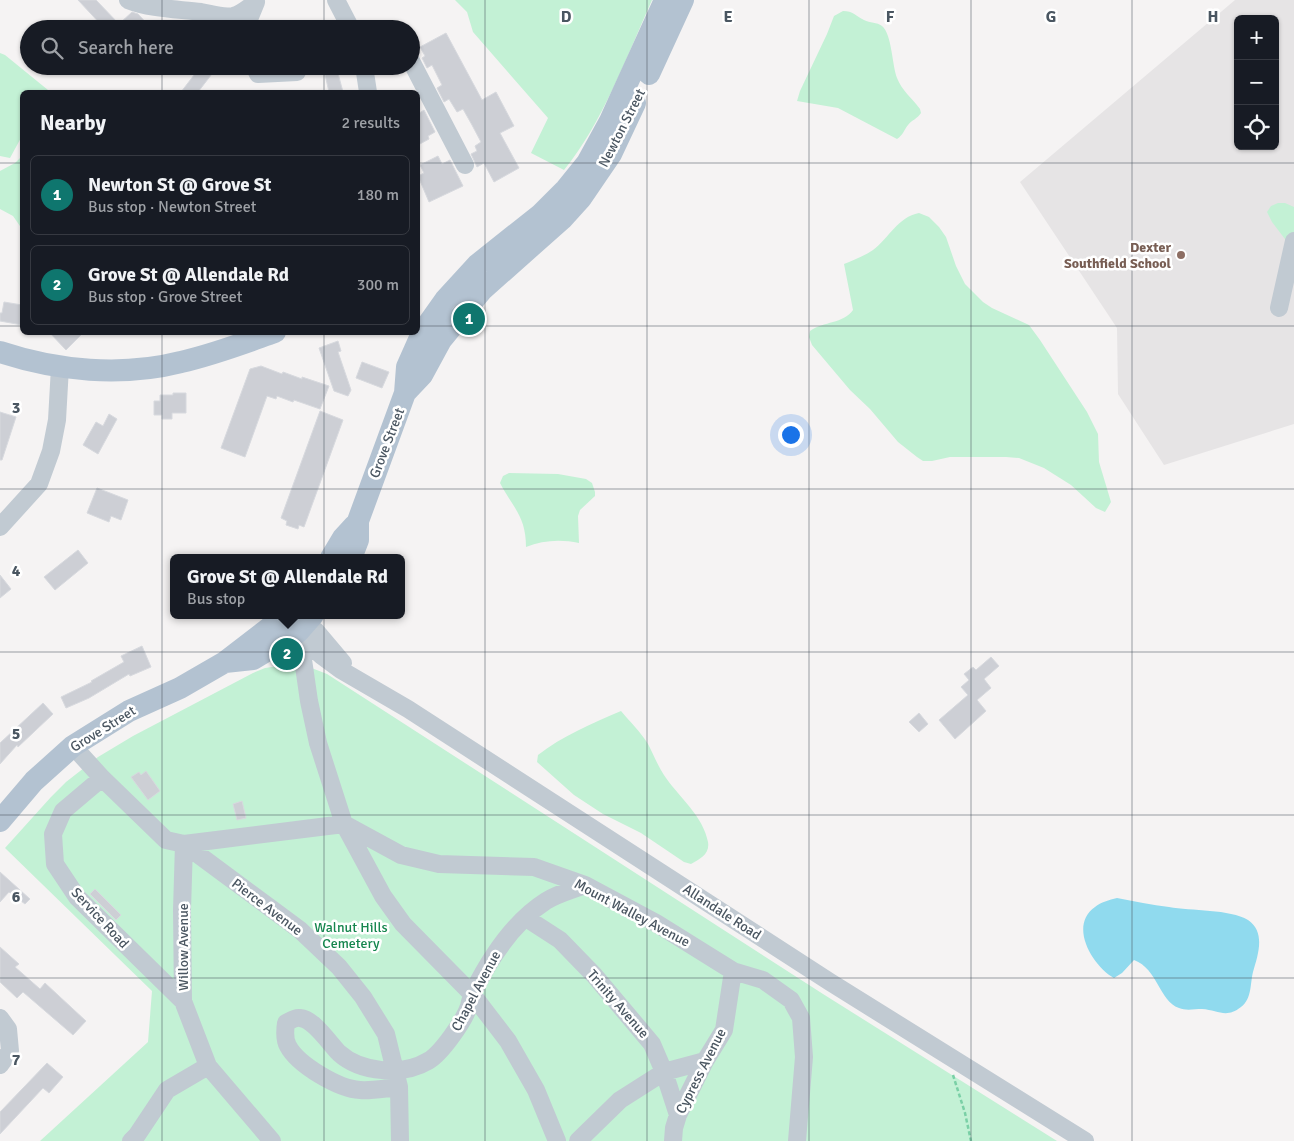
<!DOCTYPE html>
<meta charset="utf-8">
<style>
body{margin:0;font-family:Signika,sans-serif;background:#20242c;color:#f1f3f6}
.controls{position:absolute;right:15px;top:15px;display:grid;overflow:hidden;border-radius:8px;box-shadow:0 1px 4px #0004}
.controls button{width:45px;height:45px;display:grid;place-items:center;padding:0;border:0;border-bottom:1px solid #363941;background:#171b24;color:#f1f3f6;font:25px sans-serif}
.you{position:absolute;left:790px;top:434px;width:18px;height:18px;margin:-12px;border:4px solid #fff;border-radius:50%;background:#1a73e8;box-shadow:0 0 0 8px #1a73e833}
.badge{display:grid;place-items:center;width:32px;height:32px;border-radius:50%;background:#0f766e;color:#fff;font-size:16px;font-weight:700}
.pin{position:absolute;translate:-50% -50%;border:2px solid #fff;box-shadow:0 1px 5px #0006}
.popup{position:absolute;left:170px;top:554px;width:235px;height:65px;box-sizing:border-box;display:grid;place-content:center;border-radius:8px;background:#171b24;filter:drop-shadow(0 1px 4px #0005);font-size:16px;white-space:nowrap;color:#9ea1a6}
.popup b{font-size:19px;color:#f1f3f6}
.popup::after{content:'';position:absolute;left:50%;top:100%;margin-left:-10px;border:10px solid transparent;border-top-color:#171b24}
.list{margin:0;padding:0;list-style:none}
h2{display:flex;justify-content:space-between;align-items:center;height:65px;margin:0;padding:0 20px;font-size:21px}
h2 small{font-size:16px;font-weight:400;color:#9ea1a6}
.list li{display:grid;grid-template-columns:32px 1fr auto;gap:15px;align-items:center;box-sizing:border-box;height:80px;margin:0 10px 10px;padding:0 10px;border:1px solid #363941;border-radius:8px}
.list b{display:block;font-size:19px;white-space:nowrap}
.list p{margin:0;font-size:16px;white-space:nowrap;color:#9ea1a6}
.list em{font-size:16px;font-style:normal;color:#9ea1a6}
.icon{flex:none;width:28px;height:28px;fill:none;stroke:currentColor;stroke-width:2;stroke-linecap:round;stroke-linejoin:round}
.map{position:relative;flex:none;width:1294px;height:1141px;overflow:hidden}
.search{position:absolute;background:#171b24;box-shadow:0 1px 4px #0004;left:20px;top:20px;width:400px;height:55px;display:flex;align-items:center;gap:12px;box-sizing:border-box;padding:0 18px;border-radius:28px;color:#9ea1a6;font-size:19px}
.panel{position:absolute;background:#171b24;box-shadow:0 1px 4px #0004;left:20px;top:90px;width:400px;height:245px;border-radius:8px}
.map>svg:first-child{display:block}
.education{fill:#e6e4e5;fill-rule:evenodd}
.green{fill:#c3f1d5}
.water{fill:#90daee}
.building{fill:#cdcfd5;stroke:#d7d9de}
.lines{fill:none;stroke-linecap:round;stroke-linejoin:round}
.path{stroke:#7ad0a6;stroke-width:2.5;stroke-dasharray:4 2.5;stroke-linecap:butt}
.minor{stroke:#c1cad2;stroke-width:18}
.major{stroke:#b3c2d1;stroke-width:22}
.grid{fill:none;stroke:#4a5661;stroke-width:1;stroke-opacity:0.55}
.education-dot{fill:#8d6e63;stroke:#fff;stroke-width:2}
.labels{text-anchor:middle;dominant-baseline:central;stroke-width:5;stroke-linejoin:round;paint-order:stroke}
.street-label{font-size:14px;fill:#4a5661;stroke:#fff}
.education-label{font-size:14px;font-weight:bold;fill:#785e54;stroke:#fff;text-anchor:end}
.park-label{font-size:14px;fill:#17864f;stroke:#fff}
.grid-label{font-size:16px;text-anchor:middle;font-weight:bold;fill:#4a5661;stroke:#fff;stroke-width:5;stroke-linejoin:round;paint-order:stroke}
</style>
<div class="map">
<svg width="1294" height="1141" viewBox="0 0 1294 1141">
<rect width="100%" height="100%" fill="#f5f3f3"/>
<!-- education -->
<path class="education" d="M1235 0H1294V424L1164 465 1118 394 1117 328 1020 182ZM1238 19H1275V146H1238Z"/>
<!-- green -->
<path class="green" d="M455 0H652C627 56 602 124 564 170L531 153 548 118 473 32 467 12Z
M843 11C853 11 856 16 864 20 870 23 877 22 882 26 892 34 892 65 897 78 902 91 912 98 920 109L921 113C917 119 912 120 908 125 904 130 903 135 897 139L838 108 797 101 800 91 827 34 834 16Z
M0 53 5 55 48 90 46 92H22V136L10 158 0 156Z
M22 156V229L13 216 0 209V171L15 163Z
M1278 203H1285L1294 207V259L1288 243 1272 222 1267 212 1271 206Z
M919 213 929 217 939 227 946 237 956 266 965 284 983 302 992 308 1029 325 1040 340 1087 412 1098 434 1099 462 1111 502 1105 512 1096 508 1071 485 1044 468 1019 458 1006 457H950L932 461H923L917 457 898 442 870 409 850 390 812 345 809 337 810 331C824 321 843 324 853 310L844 264C854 260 864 256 873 250 889 238 898 217 919 213Z
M509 473 558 474 586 479 592 483 595 492V496L580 510 578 516 579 543C561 539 543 540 526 547 526 516 513 508 500 483L503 476Z
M285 665 309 667 327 674 823 994 1057 1141H40L148 1042 152 991 5 848 51 797 66 782 98 757 133 736 253 673 265 668Z
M621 711C630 722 640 731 648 744 654 755 658 767 666 778 680 798 703 816 708 842 710 854 700 859 691 864L684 862 641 833 603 814 574 795 537 762 538 755C562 736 593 723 621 711Z"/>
<!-- water -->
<path class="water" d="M1117 898C1134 901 1152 905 1169 907 1191 911 1230 909 1248 920 1266 932 1258 955 1253 972 1250 984 1252 999 1241 1007 1226 1019 1218 1010 1202 1009 1194 1009 1186 1011 1179 1008 1159 1001 1158 969 1134 960L1122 973 1114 978C1093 966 1068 926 1095 907 1101 902 1109 900 1117 898Z"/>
<!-- building -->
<path class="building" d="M78 0H96L119 24 132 12 138 14 152 29H105Z
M446 33 482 100 496 92 514 126 500 133 519 168 494 182 484 163 477 167 471 154 477 151 475 146 481 142 472 125 463 109 457 112 449 99 444 102 437 88 442 85 432 65 427 68 422 58 425 56 420 47Z
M201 66H218L198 92H181Z
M323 66H336L343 92H329Z
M424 110 435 132 428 136 429 139 418 145V114Z
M438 156 442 164 450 160 463 186 429 202 418 176 424 173 420 165Z
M4 302 22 305V325L0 321V313H2Z
M49 332H84L66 350Z
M338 341 341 351 338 352 351 390 348 396 334 391 319 348Z
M362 362 389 372 382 388 356 378Z
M261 366 282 374 283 372 302 379V377L329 386 320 409 294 400 293 402 277 396 276 399 267 396 245 457 221 448 250 369Z
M173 393H186V413H172V419H162V415H154V401H160V395H173Z
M320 411 343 420 304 527 299 525 298 529 286 525 287 521 281 518Z
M0 412 16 417 2 460H0Z
M109 414 117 419 98 454 83 445 96 422 103 426Z
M97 488 128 500 121 520 111 516 109 522 87 513Z
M78 550 88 563 55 590 44 577Z
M0 575 11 589 0 598Z
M142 646 151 667 130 676 129 674 89 698 66 708 61 697 92 682 91 681 124 662 121 656Z
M991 657 999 666 984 679 991 688 977 700 986 711 955 739 939 720 968 695 961 687 969 680 964 674 973 667 976 670Z
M43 703 53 714 18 747 17 745 0 764V743Z
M919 713 928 724 919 732 909 722Z
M146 771 160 791 148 800 131 777 139 772 141 775Z
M242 801 246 818 237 820 233 804Z
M0 872 30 899 25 904 9 892 0 902Z
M95 889 121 915 116 920 90 894Z
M0 947 19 964 15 967 40 989 45 983 86 1021 73 1035 23 992 17 998 0 982Z
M47 1063 63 1077 49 1093 43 1088 0 1134V1112Z"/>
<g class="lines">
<!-- path -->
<path class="path" d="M953 1075 965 1113 971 1141"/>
<!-- minor -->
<path class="minor" d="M128 0C151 9 177 9 201 12 212 14 222 18 233 16 242 14 249 7 256 2L245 29
M336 0 351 29
M411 61 465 165
M254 66 258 74 297 72
M364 66 368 92
M1279 308 1294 241
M0 527 39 484 51 451 57 420 60 367
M294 620 316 631 343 663
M291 623 311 646 322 656 341 670 408 709 830 982 1085 1141
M299 632 309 701 318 743 344 824 383 896 403 924 472 994 508 1041 536 1090 557 1141
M73 746 102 778 166 840 184 844 269 907 300 930 339 967 363 997 386 1034 399 1087 400 1141
M102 778 63 811 53 834 55 864 77 897 183 1001
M344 824 401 855 439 864 534 867 585 885 656 923 733 971 763 980 791 1000 801 1018 804 1057 797 1141
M184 844 182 910 183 1001 208 1066 272 1141
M184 844 344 824
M526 918 560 940 594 975 652 1044 664 1072 678 1115
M0 1018 8 1029 10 1051 0 1065
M399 1087C386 1088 372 1091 360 1090 339 1089 298 1065 288 1046 284 1039 285 1030 286 1023 290 1021 295 1017 300 1018 314 1019 329 1043 339 1053 361 1073 403 1076 428 1061 441 1054 464 1021 469 1006 470 1002 471 997 473 992 490 958 513 922 546 901 557 894 572 890 585 885
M131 1141 137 1135 167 1090 208 1066
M578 1141 620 1100 664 1072 705 1061
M673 1141 674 1128 678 1115 705 1061 724 1030 733 971"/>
<!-- major -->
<path class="major" d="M649 74 683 0
M0 352C57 371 122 377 181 362 213 355 244 343 275 332
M405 393 422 375 441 340 482 290 562 219 581 198 611 154 635 103
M331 558 343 538 354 526
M351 558 358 540V521L405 393 407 367 423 331 445 300 478 264 541 214 566 189 587 163 610 121 665 0
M225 662 253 659 298 632 313 615
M0 821 34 781 73 746 129 711 180 688 225 662 286 615"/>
</g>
<!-- grid -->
<path class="grid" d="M162 0V29M324 0V29M485 0V1141M647 0V1141M809 0V1141M971 0V1141M1132 0V1141M162 66V92M324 66V92M0 163H22M418 163H1294M0 326H22M418 326H1294M162 332V1141M324 332V1141M0 489H1294M0 652H1294M0 815H1294M0 978H1294"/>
<!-- markers -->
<circle class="education-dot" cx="1181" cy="255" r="5"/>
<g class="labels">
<!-- street labels -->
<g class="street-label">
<text transform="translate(622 128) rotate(-63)">Newton Street</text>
<text transform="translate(387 443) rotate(-69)">Grove Street</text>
<text transform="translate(103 729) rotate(-32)">Grove Street</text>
<text transform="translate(267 907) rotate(37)">Pierce Avenue</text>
<text transform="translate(722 912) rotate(33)">Allandale Road</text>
<text transform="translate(632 913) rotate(28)">Mount Walley Avenue</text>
<text transform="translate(100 918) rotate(47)">Service Road</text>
<text transform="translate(183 947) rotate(-90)">Willow Avenue</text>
<text transform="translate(476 991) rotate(-62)">Chapel Avenue</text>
<text transform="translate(618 1004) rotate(49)">Trinity Avenue</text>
<text transform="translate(701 1071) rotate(-63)">Cypress Avenue</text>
</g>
<!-- education labels -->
<g class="education-label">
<text x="1171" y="247">Dexter<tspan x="1171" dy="16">Southfield School</tspan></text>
</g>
<!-- park labels -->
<g class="park-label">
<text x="351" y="927">Walnut Hills<tspan x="351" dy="16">Cemetery</tspan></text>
</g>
</g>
<g class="grid-label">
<text x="566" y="22">D</text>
<text x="728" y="22">E</text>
<text x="890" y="22">F</text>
<text x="1051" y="22">G</text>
<text x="1213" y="22">H</text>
<text x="16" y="413">3</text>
<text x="16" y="576">4</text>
<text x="16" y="739">5</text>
<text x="16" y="902">6</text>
<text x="16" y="1065">7</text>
</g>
</svg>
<div class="controls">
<button>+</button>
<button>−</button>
<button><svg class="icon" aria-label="locate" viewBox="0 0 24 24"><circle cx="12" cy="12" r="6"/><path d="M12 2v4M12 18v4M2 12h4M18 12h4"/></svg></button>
</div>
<div class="you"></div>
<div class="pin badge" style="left:469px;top:319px">1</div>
<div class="pin badge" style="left:287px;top:654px">2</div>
<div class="popup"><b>Grove St @ Allendale Rd</b>Bus stop</div>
<div class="search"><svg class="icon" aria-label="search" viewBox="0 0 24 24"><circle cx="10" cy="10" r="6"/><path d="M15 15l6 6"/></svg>Search here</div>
<section class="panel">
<h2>Nearby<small>2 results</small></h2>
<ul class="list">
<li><span class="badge">1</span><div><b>Newton St @ Grove St</b><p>Bus stop · Newton Street</p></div><em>180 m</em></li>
<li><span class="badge">2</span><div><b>Grove St @ Allendale Rd</b><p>Bus stop · Grove Street</p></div><em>300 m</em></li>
</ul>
</section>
</div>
